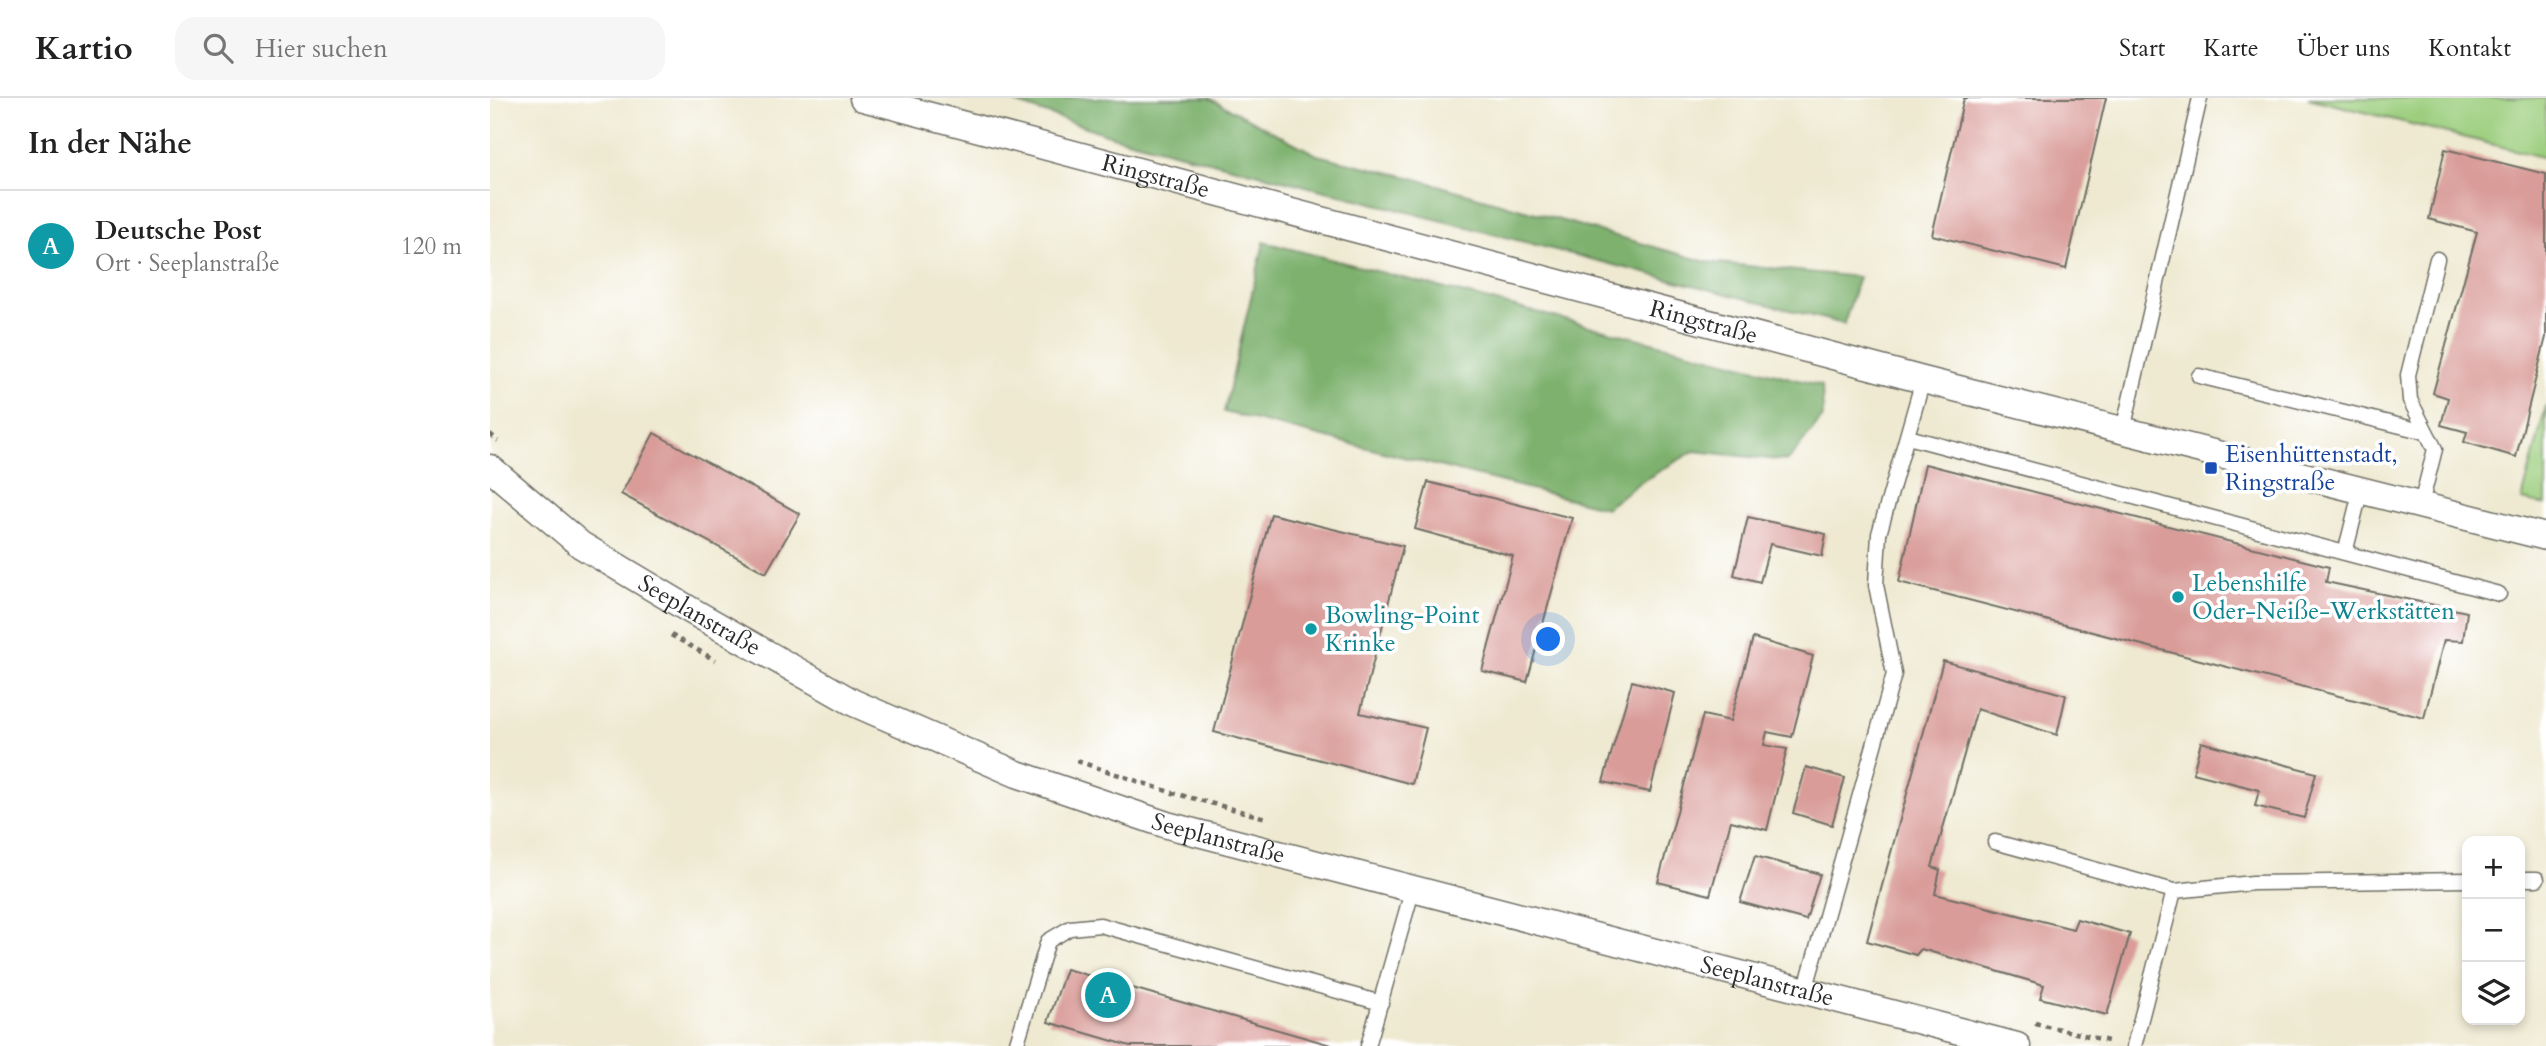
<!DOCTYPE html>
<html lang="de">
<meta charset="utf-8">
<style>
body{margin:0;font-family:Cardo,serif;background:#f6f6f6;color:#222}
.controls{position:absolute;right:21px;bottom:21px;display:grid;overflow:hidden;border-radius:14px;box-shadow:0 4px 10px #0003}
.controls button{width:63px;height:63px;display:grid;place-items:center;padding:0;border:0;border-bottom:2px solid #e0e0e0;background:#fff;color:#222;font:35px sans-serif}
.you{position:absolute;left:1059px;top:542px;width:24px;height:24px;margin:-18px;border:5px solid #fff;border-radius:50%;background:#1a73e8;box-shadow:0 0 0 10px #1a73e833}
.badge{display:grid;place-items:center;width:46px;height:46px;border-radius:50%;background:#b45309;color:#fff;font-size:23px;font-weight:700}
.pin{position:absolute;translate:-50% -50%;border:4px solid #fff;box-shadow:0 2px 7px #0006}
.list{margin:0;padding:0;list-style:none}
h2{display:flex;justify-content:space-between;align-items:center;height:91px;margin:0;padding:0 28px;font-size:30px}
h2 small{font-size:23px;font-weight:400;color:#767676}
.list li{display:grid;grid-template-columns:46px 1fr auto;gap:21px;align-items:center;box-sizing:border-box;height:112px;padding:0 28px;border-top:2px solid #e0e0e0}
.list b{display:block;font-size:26px;white-space:nowrap}
.list p{margin:0;font-size:23px;white-space:nowrap;color:#767676}
.list em{font-size:23px;font-style:normal;color:#767676}
.icon{flex:none;width:38px;height:38px;fill:none;stroke:currentColor;stroke-width:2;stroke-linecap:round;stroke-linejoin:round}
.map{position:relative;flex:none;width:2056px;height:948px;overflow:hidden}
header{display:flex;align-items:center;gap:42px;box-sizing:border-box;height:98px;padding:0 35px;background:#fff;border-bottom:2px solid #e0e0e0}
header strong{font-size:33px}
nav{display:flex;gap:38px;margin-inline-start:auto;font-size:24px}
.search{width:490px;height:63px;background:#f6f6f6;display:flex;align-items:center;gap:18px;box-sizing:border-box;padding:0 24px;border-radius:21px;color:#767676;font-size:26px}
main{display:flex}
aside{flex:1;background:#fff}
.map>svg:first-child{display:block}
.green{fill:#9cce7e;stroke:#647c54;stroke-width:2}
.forest{fill:#7db16d;stroke:#546e4c;stroke-width:2}
.building{fill:#d99c99}
.lines{fill:none;stroke-linecap:round;stroke-linejoin:round}
.service-casing{stroke:#6f6e65;stroke-width:17}
.minor-casing{stroke:#6f6e65;stroke-width:29}
.path{stroke:#6f6e65;stroke-width:4.5;stroke-dasharray:5 5;stroke-linecap:butt}
.service{stroke:#fff;stroke-width:14}
.minor{stroke:#fff;stroke-width:26}
.transit-dot{fill:#1a4fb4;stroke:#fff;stroke-width:2.5}
.culture-dot{fill:#0f9aa8;stroke:#fff;stroke-width:2.5}
.labels{text-anchor:middle;dominant-baseline:central;stroke-width:7;stroke-linejoin:round;paint-order:stroke}
.street-label{font-size:24px;fill:#2b2b2b;stroke:#fff}
.transit-label{font-size:24px;fill:#164399;stroke:#fff;text-anchor:start}
.culture-label{font-size:24px;fill:#0d838f;stroke:#fff;text-anchor:start}
</style>
<header>
<strong>Kartio</strong>
<div class="search"><svg class="icon" aria-label="search" viewBox="0 0 24 24"><circle cx="10" cy="10" r="6"/><path d="M15 15l6 6"/></svg>Hier suchen</div>
<nav><a>Start</a><a>Karte</a><a>Über uns</a><a>Kontakt</a></nav>
</header>
<main>
<aside>
<h2>In der Nähe<small></small></h2>
<ul class="list">
<li><span class="badge" style="background:#0f9aa8">A</span><div><b>Deutsche Post</b><p>Ort · Seeplanstraße</p></div><em>120 m</em></li>
</ul>
</aside>
<div class="map">
<svg width="2056" height="948" viewBox="0 0 2056 948">
<rect width="100%" height="100%" fill="#fff"/>
<filter id="ink" filterUnits="userSpaceOnUse"><feTurbulence type="fractalNoise" baseFrequency=".0143" numOctaves="2"/><feDisplacementMap in="SourceGraphic" scale="14" xChannelSelector="R" yChannelSelector="G"/><feConvolveMatrix kernelMatrix="1 2 1 2 8 2 1 2 1" color-interpolation-filters="sRGB"/></filter>
<filter id="wash" filterUnits="userSpaceOnUse"><feTurbulence type="fractalNoise" baseFrequency=".00686" numOctaves="4" result="noise"/><feDisplacementMap in="SourceGraphic" scale="28" xChannelSelector="R" yChannelSelector="G"/><feGaussianBlur stdDeviation="1.57" result="paint"/><feColorMatrix in="noise" values="0 0 0 0 0 0 0 0 0 0 0 0 0 0 0 0 0 1.4 0 .05"/><feComposite in="paint" operator="in"/></filter>
<g filter="url(#wash)">
<rect width="100%" height="100%" fill="#eee9d0"/>
<!-- green -->
<path class="green" d="M1818 0H2056V60Z
M2056 308V407L2032 402Z"/>
<!-- forest -->
<path class="forest" d="M511 0H719L827 57 919 79 1217 164 1369 179 1354 226 625 39Z
M774 144 1332 288 1333 319 1298 363 1204 353 1146 387 1116 410 734 314Z"/>
<g id="blocks">
<!-- building -->
<path class="building" d="M1474 0H1616L1576 171 1442 137Z
M1955 51 2056 76V239L2026 359 1974 344 1977 334 1951 327 1958 300 1943 295 1987 134 1939 121Z
M164 335 310 416 276 475 131 396Z
M1435 366 1839 469 1836 484 1977 514 1973 543 1954 542 1934 620 1409 484Z
M938 384 1082 420 1037 584 992 573 1023 458 925 431Z
M781 416 913 448 870 615 936 630 922 686 724 634Z
M1258 419 1336 436 1332 458 1280 446 1270 484 1244 477Z
M1263 540 1323 558 1302 639 1277 634 1274 647 1297 651 1277 732 1241 723 1220 797 1168 784 1213 617 1240 623Z
M1453 563 1576 597 1567 637 1487 611 1442 769 1450 772 1445 796 1583 831 1587 821 1640 836 1617 917 1550 900 1554 887 1431 851 1426 857 1377 843Z
M1142 583 1185 595 1160 694 1113 684Z
M1711 644 1826 675 1814 720 1765 708 1769 692 1703 675Z
M1316 669 1355 680 1342 727 1303 715Z
M1265 758 1330 776 1316 822 1250 804Z
M576 871 841 947 840 948H640L558 924Z"/>
</g>
</g>
<g filter="url(#ink)">
<use href="#blocks" fill-opacity="0" stroke="#6f6e65" stroke-width="2"/>
<g class="lines">
<!-- service casing -->
<g class="service-casing">
<path id="service" d="M1709 278 1935 334
M1633 332 1710 0
M1418 339 2009 496
M1931 406 1945 351 1920 302 1918 277 1947 161
M1855 455 1871 391
M1505 744 1684 793 1644 948
M2030 781H2047
M1684 793 1763 785 1977 782
M1315 893 1404 576 1386 487 1389 436 1433 282
M526 948 558 843 580 830 610 827 891 905
M878 948 923 790"/>
</g>
<!-- minor casing -->
<g class="minor-casing">
<g id="minor">
<path id="s1" d="M373 0 1433 282 2056 439"/>
<path id="s2" d="M0 370 91 447 200 512 364 605 527 676 677 727 1527 948"/>
</g>
</g>
<!-- path -->
<path class="path" d="M0 336 8 343
M181 537 225 562
M587 663 683 695 776 720
M1545 925 1622 944"/>
<!-- service -->
<use href="#service" class="service"/>
<!-- minor -->
<use href="#minor" class="minor"/>
</g>
</g>
<!-- markers -->
<rect class="transit-dot" x="1714" y="363" width="14" height="14" rx="3.5"/>
<g class="culture-dot">
<circle cx="1688" cy="499" r="7"/>
<circle cx="821" cy="531" r="7"/>
</g>
<g class="labels">
<!-- street labels -->
<g class="street-label">
<text stroke="none"><textPath href="#s1" startOffset="303">Ringstraße</textPath></text>
<text stroke="none"><textPath href="#s1" startOffset="870">Ringstraße</textPath></text>
<text stroke="none"><textPath href="#s2" startOffset="257">Seeplanstraße</textPath></text>
<text stroke="none"><textPath href="#s2" startOffset="824">Seeplanstraße</textPath></text>
<text stroke="none"><textPath href="#s2" startOffset="1391">Seeplanstraße</textPath></text>
</g>
<!-- transit labels -->
<g class="transit-label">
<text x="1735" y="356">Eisenhüttenstadt,<tspan x="1735" dy="28">Ringstraße</tspan></text>
</g>
<!-- culture labels -->
<g class="culture-label">
<text x="1702" y="485">Lebenshilfe<tspan x="1702" dy="28">Oder-Neiße-Werkstätten</tspan></text>
<text x="835" y="517">Bowling-Point<tspan x="835" dy="28">Krinke</tspan></text>
</g>
</g>
</svg>
<div class="controls">
<button>+</button>
<button>−</button>
<button><svg class="icon" aria-label="layers" viewBox="0 0 24 24"><path d="M12 4l9 5-9 5-9-5zM3 14l9 5 9-5"/></svg></button>
</div>
<div class="you"></div>
<div class="pin badge" style="left:618px;top:897px;background:#0f9aa8">A</div>
</div>
</main>
